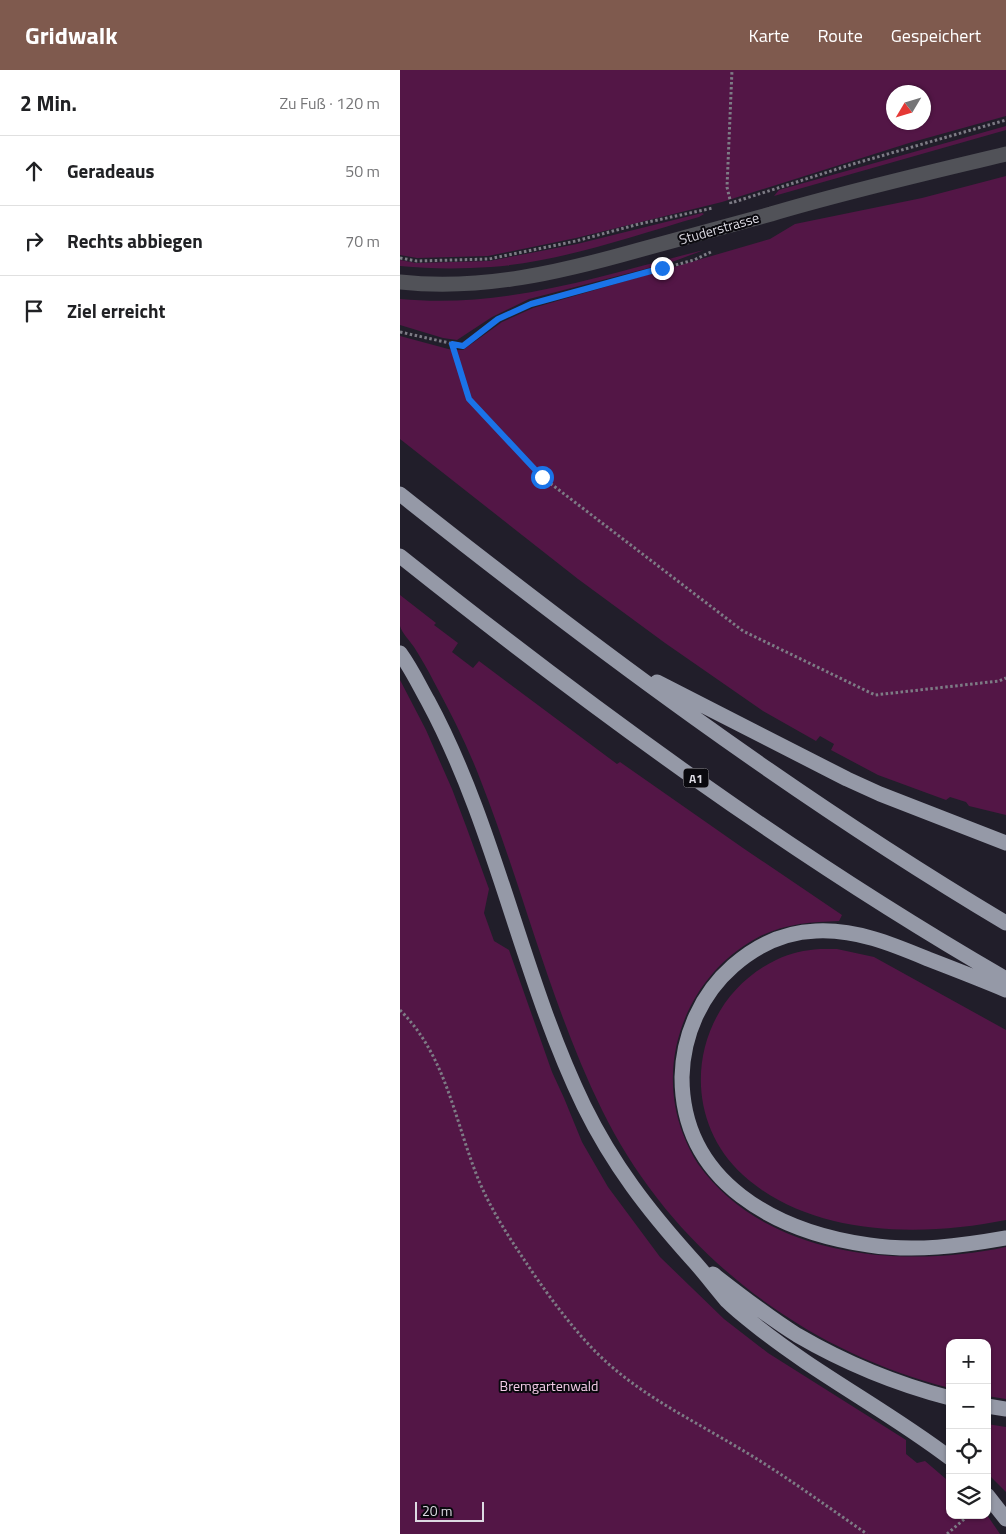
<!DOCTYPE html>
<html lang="de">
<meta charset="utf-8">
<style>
body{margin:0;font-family:"Titillium Web",sans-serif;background:#f2f2f2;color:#202124}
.controls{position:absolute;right:15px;bottom:15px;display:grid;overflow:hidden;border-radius:10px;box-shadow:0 1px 4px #0004}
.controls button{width:45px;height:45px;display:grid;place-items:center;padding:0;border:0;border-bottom:1px solid #e0e0e0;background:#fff;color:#202124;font:25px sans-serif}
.compass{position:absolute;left:486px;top:15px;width:45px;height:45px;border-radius:50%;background:#fff;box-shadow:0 1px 4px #0004;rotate:232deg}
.scale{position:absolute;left:15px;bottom:12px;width:69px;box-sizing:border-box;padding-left:5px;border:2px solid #dddbe3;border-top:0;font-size:14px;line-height:18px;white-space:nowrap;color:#dddbe3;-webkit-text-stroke:4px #0a090e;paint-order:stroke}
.stop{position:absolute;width:15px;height:15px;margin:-11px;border:4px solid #1a73e8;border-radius:50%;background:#fff}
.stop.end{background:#1a73e8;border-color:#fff;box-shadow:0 1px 5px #0008}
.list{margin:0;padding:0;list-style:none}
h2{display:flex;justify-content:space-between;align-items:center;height:65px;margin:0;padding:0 20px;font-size:21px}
h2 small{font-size:16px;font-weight:400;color:#757577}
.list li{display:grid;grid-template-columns:32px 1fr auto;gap:15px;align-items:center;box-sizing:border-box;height:70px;padding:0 20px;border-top:1px solid #e0e0e0}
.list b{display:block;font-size:19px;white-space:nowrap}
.list em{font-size:16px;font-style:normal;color:#757577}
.icon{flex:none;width:28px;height:28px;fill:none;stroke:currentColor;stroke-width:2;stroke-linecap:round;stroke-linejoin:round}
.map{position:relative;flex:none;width:606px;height:1464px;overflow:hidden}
header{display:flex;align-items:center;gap:30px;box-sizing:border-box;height:70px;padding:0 25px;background:#7f5a4e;color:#fff}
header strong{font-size:24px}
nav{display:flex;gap:28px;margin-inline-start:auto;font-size:18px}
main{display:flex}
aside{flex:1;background:#fff}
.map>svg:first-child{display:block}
.green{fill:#531646;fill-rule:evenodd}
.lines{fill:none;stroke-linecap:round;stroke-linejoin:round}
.path{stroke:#7d7b85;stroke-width:3;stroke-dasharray:2.5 2.5;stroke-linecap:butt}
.minor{stroke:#515258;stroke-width:15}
.highway{stroke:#9599a7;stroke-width:15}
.route{stroke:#1a73e8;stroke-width:6}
.labels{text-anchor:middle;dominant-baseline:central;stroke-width:4;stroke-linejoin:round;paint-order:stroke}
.shield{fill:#0a090e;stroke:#9e9ca3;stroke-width:1}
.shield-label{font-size:12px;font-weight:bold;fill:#dddbe3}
.street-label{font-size:14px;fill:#dddbe3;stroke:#0a090e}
.park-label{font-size:14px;fill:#f4cde8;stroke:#0a090e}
</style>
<header>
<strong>Gridwalk</strong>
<nav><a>Karte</a><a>Route</a><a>Gespeichert</a></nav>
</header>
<main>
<aside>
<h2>2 Min.<small>Zu Fuß · 120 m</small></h2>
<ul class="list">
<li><svg class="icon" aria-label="ahead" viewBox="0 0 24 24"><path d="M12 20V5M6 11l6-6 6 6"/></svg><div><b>Geradeaus</b></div><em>50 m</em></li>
<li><svg class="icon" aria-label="right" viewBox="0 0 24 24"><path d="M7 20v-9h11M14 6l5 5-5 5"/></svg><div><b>Rechts abbiegen</b></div><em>70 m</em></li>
<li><svg class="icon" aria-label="arrive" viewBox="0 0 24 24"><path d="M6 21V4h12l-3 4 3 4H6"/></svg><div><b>Ziel erreicht</b></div></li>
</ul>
</aside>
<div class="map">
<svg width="606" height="1464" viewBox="0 0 606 1464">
<rect width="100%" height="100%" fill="#211e2a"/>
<!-- green -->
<path class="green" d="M0 0H606V46L509 73 322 132 176 168 88 186 17 188 0 185ZM493 22H524V52H493Z
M606 56V60L374 126 379 120Z
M606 106V745L569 736 566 732 550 727 546 730 478 705 431 680 434 674 420 666 416 671 363 641 265 573 178 509 0 369V266L52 280H63L102 252 133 238 370 169 395 154 522 128Z
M302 143 304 144 299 147C233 166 160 192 91 197 61 199 30 199 0 196V190L16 193 89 191 177 174Z
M304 180 272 192 129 229 92 247 57 270 43 268 0 255V229C108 239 201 205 304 180Z
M0 525 36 553 34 555 58 573 52 582 73 598 79 591 217 694 220 692 343 778 442 845 439 851C410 852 381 854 355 869 287 907 255 991 283 1064 287 1074 292 1085 298 1094 365 1188 502 1199 606 1177V1329L587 1326V1273H550V1318C400 1280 270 1179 202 1040 151 936 124 822 82 714 69 679 52 645 34 612 28 600 21 588 14 577 10 571 2 563 0 556 0 547 0 534 0 525Z
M0 610 26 660 52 719 66 756 89 819 84 843 94 871 109 880 152 1002 164 1028 182 1072 208 1117 260 1187 324 1249 368 1283 506 1370V1384L517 1393 525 1391 546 1409 550 1406V1445H587L600 1464H0Z
M420 879H437L474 887 606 960V1150C521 1167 411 1167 343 1105 274 1042 293 930 376 890 390 883 405 880 420 879Z
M587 1354 606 1357V1422L587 1403Z"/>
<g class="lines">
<!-- path -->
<path class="path" d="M334 132 453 94 606 50
M331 134 327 117 332 0
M0 188 17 191 89 189 176 171 239 154 313 138
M0 262 63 276 98 249 131 234 294 190 313 181
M52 274 69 329 142 407 343 561 475 625 599 611 606 608
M0 940C46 986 54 1048 77 1106 88 1134 106 1163 123 1188 142 1217 168 1253 192 1278 232 1320 283 1345 332 1374 379 1401 422 1433 467 1464
M547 1464 569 1445"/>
<!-- minor -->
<path class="minor" d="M0 212C82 221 161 202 239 180 283 168 327 156 371 144 448 121 527 103 606 84"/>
<!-- highway -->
<path class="highway" d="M0 424C194 578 393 726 606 853
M0 486C192 639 393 786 606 909
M0 583C11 598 19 615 28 631 97 759 121 906 184 1036 213 1095 248 1140 291 1188 304 1202 315 1217 327 1231 335 1239 345 1247 354 1254 416 1304 487 1340 550 1388
M257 612 447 709 480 724 606 773
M606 920C580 909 554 899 528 889 492 874 456 859 416 861 384 862 356 876 333 896 301 924 283 965 282 1007 282 1113 377 1162 469 1175 514 1182 561 1176 606 1168
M313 1204C340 1225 368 1247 397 1265 445 1293 496 1314 550 1328
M587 1336 606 1339
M587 1425 606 1449"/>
</g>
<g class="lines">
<!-- route -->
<path class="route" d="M142 407 69 329 52 274 63 276 98 249 131 234 262 198"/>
</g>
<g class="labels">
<!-- shield labels -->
<rect class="shield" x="283.5" y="698.5" width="25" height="19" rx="4"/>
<g class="shield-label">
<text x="296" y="708">A1</text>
</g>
<!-- street labels -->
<g class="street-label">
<text transform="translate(319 158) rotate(-16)">Studerstrasse</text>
</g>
<!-- park labels -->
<g class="park-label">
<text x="149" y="1315">Bremgartenwald</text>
</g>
</g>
</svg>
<div class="controls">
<button>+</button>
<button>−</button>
<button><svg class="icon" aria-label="locate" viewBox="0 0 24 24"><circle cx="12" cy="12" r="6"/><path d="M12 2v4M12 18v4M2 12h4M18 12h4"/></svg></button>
<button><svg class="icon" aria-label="layers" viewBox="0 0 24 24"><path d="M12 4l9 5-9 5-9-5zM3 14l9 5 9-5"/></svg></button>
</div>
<svg class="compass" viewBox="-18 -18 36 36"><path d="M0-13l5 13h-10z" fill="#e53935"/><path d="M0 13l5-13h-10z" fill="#757577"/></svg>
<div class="scale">20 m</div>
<div class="stop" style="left:142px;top:407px"></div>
<div class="stop end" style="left:262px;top:198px"></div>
</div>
</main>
